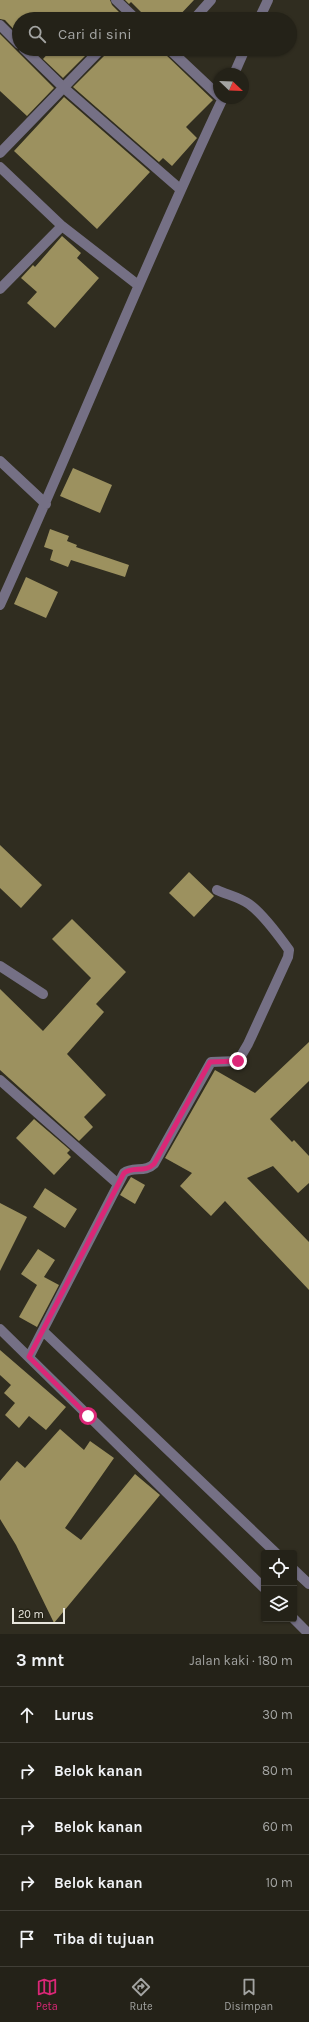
<!DOCTYPE html>
<html lang="id">
<meta charset="utf-8">
<style>
body{margin:0;font-family:Karla,sans-serif;background:#302f25;color:#f1f3f6}
.controls{position:absolute;right:12px;bottom:12px;display:grid;overflow:hidden;border-radius:4px;box-shadow:0 1px 3px #0004}
.controls button{width:36px;height:36px;display:grid;place-items:center;padding:0;border:0;border-bottom:1px solid #413f37;background:#242218;color:#f1f3f6;font:20px sans-serif}
.compass{position:absolute;left:213px;top:68px;width:36px;height:36px;border-radius:50%;background:#242218;box-shadow:0 1px 3px #0004;rotate:113deg}
.scale{position:absolute;left:12px;bottom:10px;width:53px;box-sizing:border-box;padding-left:4px;border:2px solid #e8e6dd;border-top:0;font-size:11px;line-height:14px;white-space:nowrap;color:#e8e6dd;-webkit-text-stroke:3px #262417;paint-order:stroke}
.stop{position:absolute;width:12px;height:12px;margin:-9px;border:3px solid #db2777;border-radius:50%;background:#fff}
.stop.end{background:#db2777;border-color:#fff;box-shadow:0 1px 4px #0008}
.list{margin:0;padding:0;list-style:none}
h2{display:flex;justify-content:space-between;align-items:center;height:52px;margin:0;padding:0 16px;font-size:17px}
h2 small{font-size:13px;font-weight:400;color:#a3a4a2}
.list li{display:grid;grid-template-columns:26px 1fr auto;gap:12px;align-items:center;box-sizing:border-box;height:56px;padding:0 16px;border-top:1px solid #413f37}
.list b{display:block;font-size:15px;white-space:nowrap}
.list em{font-size:13px;font-style:normal;color:#a3a4a2}
.icon{flex:none;width:22px;height:22px;fill:none;stroke:currentColor;stroke-width:2;stroke-linecap:round;stroke-linejoin:round}
.map{position:relative;flex:none;width:309px;height:1634px;overflow:hidden}
.search{position:absolute;background:#242218;box-shadow:0 1px 3px #0004;left:12px;right:12px;top:12px;height:44px;display:flex;align-items:center;gap:10px;box-sizing:border-box;padding:0 14px;border-radius:22px;color:#a3a4a2;font-size:15px}
.sheet{height:332px;background:#242218}
nav{display:flex;justify-content:space-around;align-items:center;box-sizing:border-box;height:56px;border-top:1px solid #413f37;background:#242218;font-size:11px;color:#a3a4a2}
nav a{display:grid;justify-items:center;gap:2px}
nav .on{color:#db2777}
.map>svg:first-child{display:block}
.building{fill:#9c915f}
.lines{fill:none;stroke-linecap:round;stroke-linejoin:round}
.minor{stroke:#757085;stroke-width:10}
.route{stroke:#db2777;stroke-width:5}
</style>
<div class="map">
<svg width="309" height="1634" viewBox="0 0 309 1634">
<rect width="100%" height="100%" fill="#302d20"/>
<!-- building -->
<path class="building" d="M0 0H110L112 5 121 14 116 19H19V35L5 20 0 19Z
M125 0H194L176 19H148L131 2 129 4Z
M0 34 54 88 27 116 0 91Z
M52 49H92L63 78 43 59Z
M107 49H163L165 54 213 100 186 127 197 138 172 166 163 158 159 162 73 87 106 54Z
M64 97 150 172 97 229 14 151Z
M62 236 81 253 77 258 99 278 55 328 27 303 37 292 21 278 33 265 35 267Z
M73 468 112 485 100 513 60 496Z
M50 529 69 536 67 541 77 545 76 547 129 565 125 577 71 560 68 567 50 560 53 550 44 547Z
M26 577 58 592 46 618 14 604Z
M0 845 42 885 21 908 0 888Z
M189 872 214 896 194 917 169 893Z
M72 919 126 972 96 1004 104 1012 67 1054 106 1095 84 1117 93 1127 79 1141 0 1070V989L43 1031 91 978 52 939Z
M309 1042V1081L270 1119 292 1142 294 1140 309 1156V1183L298 1193 273 1166 247 1178 309 1242V1290L225 1201 211 1216 180 1186 192 1173 165 1158 215 1070 255 1093Z
M34 1119 70 1150 67 1153 71 1157 54 1175 16 1138Z
M131 1177 145 1185 135 1204 120 1195Z
M45 1188 77 1209 65 1228 33 1207Z
M0 1203 27 1217 0 1271Z
M38 1249 55 1260 44 1277 59 1285 37 1327 19 1317 37 1285 21 1274Z
M0 1350 66 1407 46 1430 29 1416 19 1428 5 1415 15 1403 4 1393 11 1385 0 1375Z
M60 1429 84 1450 90 1441 114 1458 65 1528 81 1540 135 1474 160 1495 54 1623 16 1545 0 1519V1481L17 1461 25 1468Z"/>
<g class="lines">
<!-- minor -->
<path class="minor" d="M116 0 136 19
M194 19 211 0
M259 19 268 0
M0 25 19 44
M24 49 64 88 180 189
M169 49 219 96
M234 74 245 49
M0 153 101 49
M0 167 62 226 138 285
M0 289 62 226
M0 461 46 504
M0 605C76 437 144 265 223 98
M0 966 43 994
M0 1080 118 1184
M0 1329 264 1588
M43 1331 276 1553
M29 1357 124 1173C133 1166 145 1173 154 1164L211 1062 238 1061 248 1044 288 957 289 950C279 936 263 914 249 904 239 897 228 895 217 890
M294 1570 309 1584
M294 1619 309 1634"/>
</g>
<g class="lines">
<!-- route -->
<path class="route" d="M88 1416 29 1357 124 1173C133 1166 145 1173 154 1164L210 1062 238 1061"/>
</g>
</svg>
<div class="controls">
<button><svg class="icon" aria-label="locate" viewBox="0 0 24 24"><circle cx="12" cy="12" r="6"/><path d="M12 2v4M12 18v4M2 12h4M18 12h4"/></svg></button>
<button><svg class="icon" aria-label="layers" viewBox="0 0 24 24"><path d="M12 4l9 5-9 5-9-5zM3 14l9 5 9-5"/></svg></button>
</div>
<svg class="compass" viewBox="-18 -18 36 36"><path d="M0-13l5 13h-10z" fill="#e53935"/><path d="M0 13l5-13h-10z" fill="#a3a4a2"/></svg>
<div class="scale">20 m</div>
<div class="stop" style="left:88px;top:1416px"></div>
<div class="stop end" style="left:238px;top:1061px"></div>
<div class="search"><svg class="icon" aria-label="search" viewBox="0 0 24 24"><circle cx="10" cy="10" r="6"/><path d="M15 15l6 6"/></svg>Cari di sini</div>
</div>
<section class="sheet">
<h2>3 mnt<small>Jalan kaki · 180 m</small></h2>
<ul class="list">
<li><svg class="icon" aria-label="ahead" viewBox="0 0 24 24"><path d="M12 20V5M6 11l6-6 6 6"/></svg><div><b>Lurus</b></div><em>30 m</em></li>
<li><svg class="icon" aria-label="right" viewBox="0 0 24 24"><path d="M7 20v-9h11M14 6l5 5-5 5"/></svg><div><b>Belok kanan</b></div><em>80 m</em></li>
<li><svg class="icon" aria-label="right" viewBox="0 0 24 24"><path d="M7 20v-9h11M14 6l5 5-5 5"/></svg><div><b>Belok kanan</b></div><em>60 m</em></li>
<li><svg class="icon" aria-label="right" viewBox="0 0 24 24"><path d="M7 20v-9h11M14 6l5 5-5 5"/></svg><div><b>Belok kanan</b></div><em>10 m</em></li>
<li><svg class="icon" aria-label="arrive" viewBox="0 0 24 24"><path d="M6 21V4h12l-3 4 3 4H6"/></svg><div><b>Tiba di tujuan</b></div></li>
</ul>
</section>
<nav>
<a class="on"><svg class="icon" aria-label="map" viewBox="0 0 24 24"><path d="M3 6l6-2 6 2 6-2v14l-6 2-6-2-6 2zM9 4v14M15 6v14"/></svg>Peta</a>
<a><svg class="icon" aria-label="directions" viewBox="0 0 24 24"><path d="M12 3l9 9-9 9-9-9zM9 14v-3h6M13 9l2 2-2 2"/></svg>Rute</a>
<a><svg class="icon" aria-label="saved" viewBox="0 0 24 24"><path d="M7 4h10v16l-5-4-5 4z"/></svg>Disimpan</a>
</nav>
